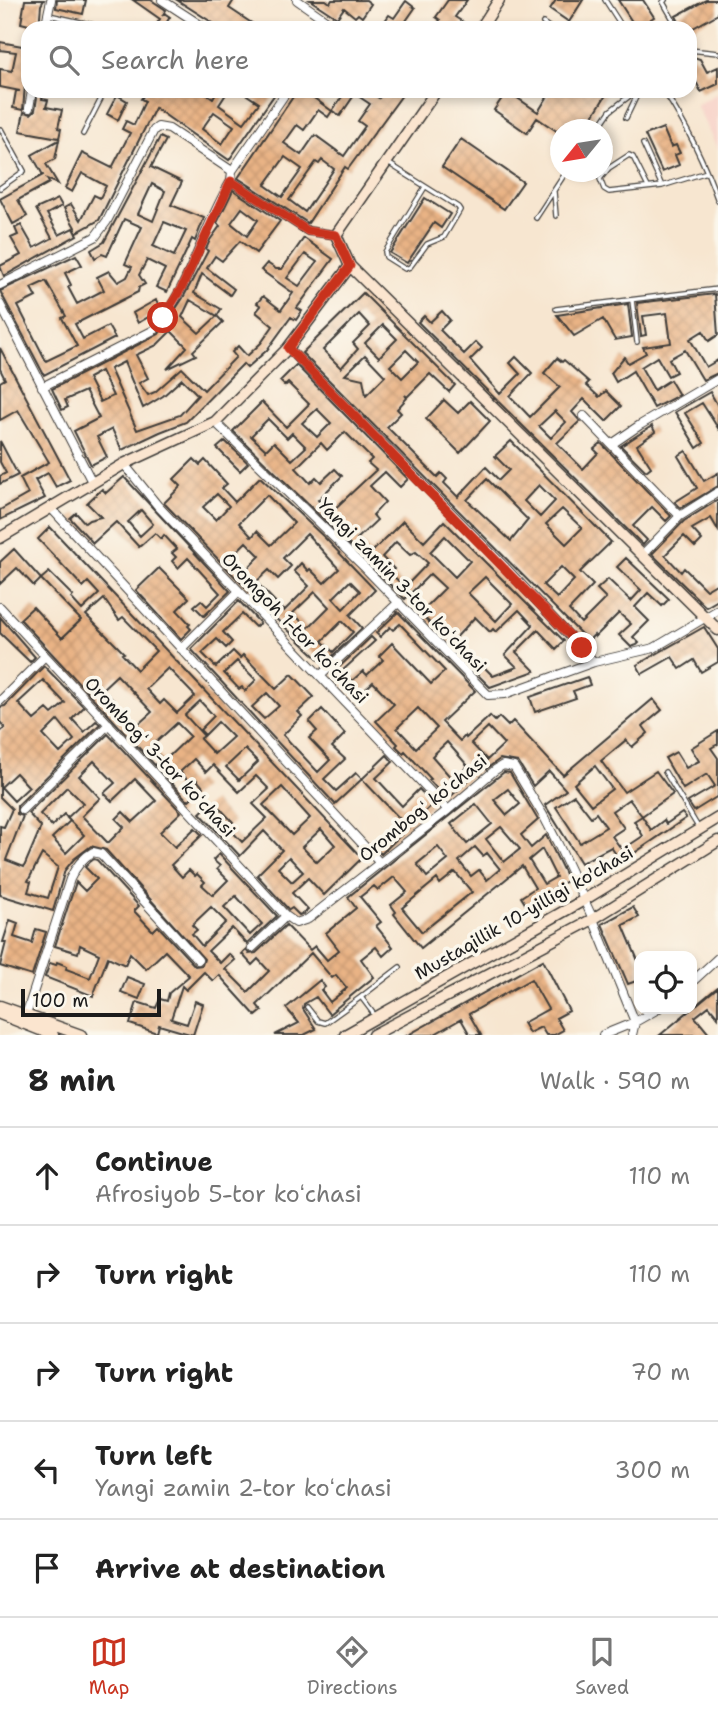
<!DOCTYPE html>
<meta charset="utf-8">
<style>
body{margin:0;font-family:"Shantell Sans",sans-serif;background:#f6f6f6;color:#222}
.controls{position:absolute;right:21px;bottom:21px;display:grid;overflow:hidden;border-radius:14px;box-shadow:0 4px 10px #0003}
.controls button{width:63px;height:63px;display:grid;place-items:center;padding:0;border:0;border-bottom:2px solid #e0e0e0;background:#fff;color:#222;font:35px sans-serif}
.compass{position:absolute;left:550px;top:119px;width:63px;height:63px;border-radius:50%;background:#fff;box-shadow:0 4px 10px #0003;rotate:240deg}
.scale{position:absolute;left:21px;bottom:18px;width:140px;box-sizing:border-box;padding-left:7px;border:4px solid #1c1c1c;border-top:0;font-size:19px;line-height:24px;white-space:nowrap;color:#1c1c1c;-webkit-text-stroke:5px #fbf7ec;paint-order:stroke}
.stop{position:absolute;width:21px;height:21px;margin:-16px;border:5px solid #c8321e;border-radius:50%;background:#fff}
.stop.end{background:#c8321e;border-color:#fff;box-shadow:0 2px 7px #0008}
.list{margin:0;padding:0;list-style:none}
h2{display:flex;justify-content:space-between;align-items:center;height:91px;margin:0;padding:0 28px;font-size:30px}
h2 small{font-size:23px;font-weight:400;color:#767676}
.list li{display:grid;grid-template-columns:46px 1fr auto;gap:21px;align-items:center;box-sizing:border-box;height:98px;padding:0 28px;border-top:2px solid #e0e0e0}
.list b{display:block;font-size:26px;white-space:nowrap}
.list p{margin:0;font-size:23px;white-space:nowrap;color:#767676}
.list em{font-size:23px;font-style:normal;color:#767676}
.icon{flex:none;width:38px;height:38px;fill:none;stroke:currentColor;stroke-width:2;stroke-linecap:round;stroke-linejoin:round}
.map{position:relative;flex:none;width:718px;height:1035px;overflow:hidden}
.search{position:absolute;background:#fff;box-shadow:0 4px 10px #0003;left:21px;right:21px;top:21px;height:77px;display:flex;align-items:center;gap:18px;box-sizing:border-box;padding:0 24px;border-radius:21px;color:#767676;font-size:26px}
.sheet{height:581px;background:#fff}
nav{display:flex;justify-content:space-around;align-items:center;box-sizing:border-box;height:98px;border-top:2px solid #e0e0e0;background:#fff;font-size:19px;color:#767676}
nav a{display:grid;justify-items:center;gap:4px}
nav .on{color:#c8321e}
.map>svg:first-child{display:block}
.built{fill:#f7d1c7}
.building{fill:url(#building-cross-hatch);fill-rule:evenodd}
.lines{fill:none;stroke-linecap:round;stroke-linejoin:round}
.lane-casing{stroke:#3d3a37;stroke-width:6}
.street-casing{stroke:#3d3a37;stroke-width:10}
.secondary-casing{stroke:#3d3a37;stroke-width:13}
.lane{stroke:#fff;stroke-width:3.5}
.street{stroke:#fff;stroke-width:8}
.secondary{stroke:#fbe5cf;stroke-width:10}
.route{stroke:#c8321e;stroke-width:9}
.labels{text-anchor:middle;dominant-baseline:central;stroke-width:7;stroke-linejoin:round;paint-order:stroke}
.street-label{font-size:18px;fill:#1c1c1c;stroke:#fbf7ec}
</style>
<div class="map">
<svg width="718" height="1035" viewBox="0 0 718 1035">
<defs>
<pattern id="building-cross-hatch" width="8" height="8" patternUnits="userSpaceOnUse" patternTransform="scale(1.75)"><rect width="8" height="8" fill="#e9b385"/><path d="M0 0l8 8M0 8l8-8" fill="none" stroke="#c79972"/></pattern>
</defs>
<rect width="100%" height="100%" fill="#fbf7ec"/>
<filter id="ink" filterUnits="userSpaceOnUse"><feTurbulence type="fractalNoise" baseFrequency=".0143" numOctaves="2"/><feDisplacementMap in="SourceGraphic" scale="14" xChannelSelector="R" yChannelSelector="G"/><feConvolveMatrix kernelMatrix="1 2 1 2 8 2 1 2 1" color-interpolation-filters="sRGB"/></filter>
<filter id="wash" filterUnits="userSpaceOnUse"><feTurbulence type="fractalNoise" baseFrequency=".00686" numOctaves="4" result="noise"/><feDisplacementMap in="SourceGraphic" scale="28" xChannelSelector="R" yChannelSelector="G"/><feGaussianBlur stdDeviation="1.57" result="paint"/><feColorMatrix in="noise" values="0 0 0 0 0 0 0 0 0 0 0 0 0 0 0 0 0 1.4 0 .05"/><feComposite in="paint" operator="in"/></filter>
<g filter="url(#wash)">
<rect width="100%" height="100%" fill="#f7e6d0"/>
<!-- built -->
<path class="built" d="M718 93V150L696 105Z"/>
<g id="blocks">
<!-- building -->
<path class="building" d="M25 0H44L41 5 39 28H28L29 25 21 23Z
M57 0H86L83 14 56 8Z
M133 0H151L166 10 162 16 164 13 170 17 163 28H154L160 19Z
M177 0H234L229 8 259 28H221Z
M310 0H326L330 3 332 0H366L371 4 362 17 358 14 355 17 344 8 337 18Z
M448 0H467L455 17 463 22 460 28H435L440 20 436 17Z
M556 0H583L569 22 550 9Z
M618 0H643L654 17 636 28Z
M706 0H718V14L693 28H682L676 16Z
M406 1 415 8 401 28H380L389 15 394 18Z
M0 42 28 47 23 110 13 108 16 91H20L0 87V69L12 71 16 52 0 50Z
M690 56 700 59 707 72 718 67V84L701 92 693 75 690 76Z
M38 91H43L42 99 48 100 46 107 62 110 58 128 61 129 59 138 20 131 24 112 31 114 35 110Z
M147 91H203L213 98 217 91H228L219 105 244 123 259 103 241 91H277L229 160 155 108 99 220 76 233 77 235 4 276 0 266 21 255 11 238 18 235 15 228 21 225 34 248 52 238 36 209 58 199 62 206 47 214 59 235 73 228 75 232 76 229 64 208 71 204 81 220 94 195 100 198 106 186 82 173 72 192 65 188 79 159 82 153 112 168 130 133 122 129 126 121 134 125 145 101 141 99ZM214 112 234 126 222 144 202 129Z
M297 91H310L316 95 314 98 332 111 346 91H369L379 98 384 91H405L348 169 345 167 308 223 238 178ZM355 94 370 104 358 121 365 126 344 156 315 135 301 155 284 143 297 125 304 130 318 110 328 117 332 111 340 116ZM285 157 302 169 282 197 265 185ZM322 160 334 169 305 212 289 200 316 162 319 164Z
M507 91H520L516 97 538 112 551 91H600L606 95 584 130H561V134L537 118 527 133 494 110Z
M117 95 127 101 118 120 107 114Z
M663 128 671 147 676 145 680 153 675 155 679 165 662 172 645 135Z
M160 137 166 140 151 167 182 182 171 205 204 218 195 241 192 239 167 292 156 287 165 269 147 260 139 275 145 284 139 287 138 292 75 324 83 339 108 326 115 338 44 375 0 291 76 255 82 265 65 273 71 285 68 287 77 304 104 290 97 277 109 271 118 282 127 277 132 267 125 264 142 227 124 219 107 256 102 254 95 258 91 250 104 242ZM152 184 165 191 153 221 138 214ZM164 222 186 231 174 256 153 246ZM46 281 66 316 62 318 77 346 46 361 18 306 36 297 31 288Z
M461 139 523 182 504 209 442 167Z
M59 140 55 159 46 164 58 184 47 179 49 183 18 200 27 216 13 224 0 199 43 175 32 155Z
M233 190 280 221 256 253 240 241 222 261 215 256 207 268 234 289 230 295 202 274 194 293 221 309 217 316 223 322 193 351 196 355 167 369 187 347 171 331 157 345 136 355 148 378 139 383 148 395 155 392 182 368 204 390 236 357 232 352 238 346 247 356 261 343 273 326 256 312 261 306 257 303 263 296 281 310 293 293 261 270 267 263 276 269H282L304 238 333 259 297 308 302 311 296 320 291 317 267 350 247 368 243 364 186 422 160 432 122 450 112 429 97 437 107 457 91 465 74 431 99 418 85 391 65 400 68 407 62 410 52 389 159 334 183 298 208 251 206 249 210 240 220 226 217 223ZM242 208 258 220 247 236 231 223ZM305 254 317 262 299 286 287 278ZM190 300 217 316 199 333 182 317ZM124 362 143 408 163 396 182 379 198 395 180 415 137 430 110 369ZM101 371 113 396 100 402 88 378Z
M425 198 450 214 441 228 434 223 407 263 390 253Z
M363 293 455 385 449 392 430 374 407 397 405 395 407 398 397 409 401 413 387 427 437 477 441 473 447 479 444 483 458 497 486 467 499 480 509 470 495 456 511 441 611 542 580 572 593 585 569 610 581 623 606 598 597 589 608 579 631 601 641 590 617 567 626 558 669 599 662 606 648 593 635 607 649 621 633 637 639 643 637 645 631 647 619 635 631 624 619 613 595 637 594 635 588 641 302 353ZM359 314 370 326 353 343 358 349 341 368 323 350ZM383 325 397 339 379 357 365 343ZM406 350 418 362 402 378 390 366ZM365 355 385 376 366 395 363 379 345 375ZM487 479 528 520 511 541 467 500ZM539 485 555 501 540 517 524 501ZM562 509 582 528 566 544 546 524ZM561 567 574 580 557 598 543 585Z
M715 294 718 335 709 341 703 331 690 339 706 367 718 360V373L703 380 685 350 669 359 676 372 668 376 657 357 641 367 654 390 670 380 679 395 654 408 633 371 616 382 611 373 624 357 628 363 646 353 643 347 671 343 667 313 643 316 646 335 641 336 637 303Z
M156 300 159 305 155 313 138 323 133 313Z
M628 304 632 337 615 340 603 319 574 336 557 315Z
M442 311 450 320 440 330 464 354 476 342 482 348 470 360 500 394 520 374 510 363 516 357 532 373 510 396 530 417 560 387 544 373 557 358 562 362 564 360 581 375 589 382 586 385 599 397 606 391 621 406 606 421 584 399 572 412 580 421 557 443 583 469 598 453 594 449 601 443 671 516 666 521 652 507 633 526 647 540 643 545 418 322 424 316 430 322ZM555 411 566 422 551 438 539 426Z
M0 348 70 480 56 487 48 473 35 480 45 498 0 520V510L28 494 20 478 49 462 18 410 0 420V382L5 379 0 369Z
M296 365 408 479 400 487 385 472 370 486 385 502 373 515 377 520 357 539 371 553 403 521 424 542 444 521 564 641 556 649 538 630 516 652 535 671 490 687 473 670 480 663 493 676 517 667 505 655 533 625 519 610 496 632 493 629 490 632 475 617 450 644 420 613 445 588 430 574 405 599 233 431 262 402 286 427 309 404 288 383 285 386 280 381ZM317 409 331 423 317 437 302 423ZM268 419 287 438 292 433 306 447 292 460 274 442 266 450 251 436ZM345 432 372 459 368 463 376 470 330 513 318 500 342 476 335 469 321 482 316 477 310 483 296 468 321 443 327 450ZM445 536 470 561 455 577 430 552ZM396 542 410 555 416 552 428 563 405 587 390 573 394 569 382 557ZM485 577 512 604 496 621 468 593Z
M710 392 718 406V428L702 403 685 413 704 443 697 448 675 412Z
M444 400 458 413 470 401 490 421 460 453 426 419Z
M652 426 655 432 637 445 651 467 646 471 621 446Z
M0 441 18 475 0 484V476L6 473 0 462Z
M225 441 248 463 240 471 217 448Z
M686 451 704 481 718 473V486L681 508 675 502 697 488 678 456Z
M194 459 200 465 205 460 227 484 222 488 235 502 260 477 325 538 375 590 350 615 362 628 324 664 270 613 164 503 181 486 174 479ZM217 494 229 506 216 520 203 507ZM267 495 294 523 271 545 257 531 252 537 239 523ZM307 534 339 569 324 583 310 569 308 571 301 563 294 571 309 586 284 611 256 582 269 570 278 579 291 566 283 558ZM246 542 260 556 247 569 233 555ZM350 581 360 591 343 609 333 598ZM315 592 329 607 308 628 293 613ZM342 621 353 632 333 652 322 641Z
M124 477 230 591 204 616 194 606 201 600 207 606 220 593 188 558 178 568 172 561 176 557 172 553 177 549 164 535 161 539 155 533 139 547 116 522 93 543 70 518 76 513 85 523 89 520 101 517 87 503 102 489 106 493ZM141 510 153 524 140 536 128 522Z
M718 500V530L711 518 692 529 702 540 695 547 684 536 665 555 681 572 684 568 706 590 718 583V600L706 607 652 554 684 521Z
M50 527 362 858 324 895 308 878 292 893 308 910 304 913 299 915 292 908 289 910 257 875 282 850 264 831 240 856 200 813 213 801 233 822 228 827 242 842 267 818 253 804 269 789 256 776 239 792 213 765 206 772 194 759 180 772 192 785 197 780 203 787 188 801 20 619 33 607 62 638 81 620 41 579 49 572 73 596 71 598 82 610 99 594 88 582 83 587 38 539ZM104 599 119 620 123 617 156 651 137 670 122 654 124 653 86 615ZM168 668 195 696 177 713 164 700 160 704 146 689ZM117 675 152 712 134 728 113 705 116 703 102 689ZM200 701 214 716 200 730 205 735 218 722 233 737 214 754 200 739 204 736 185 715ZM177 723 190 736 164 761 151 747ZM245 749 258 762 239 780 226 767ZM282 787 310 818 292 835 263 805ZM321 829 335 845 317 862 302 847ZM289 857 303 872 292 882 278 868Z
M14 549 41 579 34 586 17 568 0 584V562Z
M159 568 189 598 177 610 190 624 188 626 191 629 181 639 136 590Z
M239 601 260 623 255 627 242 614 223 632 232 642 226 648 217 639 202 653 216 667 233 651 240 658 243 655 276 689 292 674 314 697 298 712 302 716 283 735 318 772 330 760 309 738 317 731 309 722 322 709 345 734 332 747 345 759 324 779 336 791 356 773 362 779 335 804 191 649ZM237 661 256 680 245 691 242 687 239 689 224 673ZM267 693 279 706 264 719 252 707Z
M398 612 475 691 442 722 460 741 465 736 466 738 490 716 495 721 499 717 508 726 513 721 563 775 653 699 662 710 643 726 648 733 632 747 626 740 601 761 624 792 656 771 673 794 642 816 651 830 664 820 666 824 682 813 686 818 621 862 611 847 581 863 545 805 566 790 549 771 533 786 518 762 500 759 486 769 484 766 449 798 445 793 443 795 429 780 431 779 405 751 403 753 396 746 398 744 376 721 394 704 373 682 356 698 333 673 371 637 375 641 342 671 352 681 363 671 367 675 383 660 379 656 392 643 431 684 445 671 400 624 393 630 390 627 380 637 376 633ZM418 708 437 728 416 748 397 728ZM488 727 504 744 487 760 471 743ZM447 742 468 766 453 780 432 756ZM595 766 612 789 591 805 574 784ZM574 795 591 817 596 813 606 827 580 843 556 807ZM629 799 642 816 634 821 643 836 622 850 612 836 624 828 612 811Z
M0 617 35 657 30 662 0 633Z
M704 627 718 649V662L701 672 694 660 680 669 672 657 642 674 637 665Z
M44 666 84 707 72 719 84 732 96 721 100 724 17 806V814L23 816 6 860 24 867 41 827 28 813 108 734 181 812 160 832 175 847 195 828 202 835 171 865 182 877 189 870 195 876 197 874 205 882 202 885 213 895 228 880 217 869 220 866 213 860 219 854 277 916 247 944 232 928 208 951 220 963 229 954 235 960 225 969 248 992 269 971 258 959 252 965 242 954 246 950 249 954 256 953 286 925 310 950 315 946 327 960 339 950 326 933 356 908 348 897 504 772 510 773 538 820 521 835 531 848 546 835 568 880 526 905 521 897 535 888 522 866 421 948 394 914 396 912 391 905 407 892 394 877 378 890 374 886 360 897 381 922 376 926 393 947 383 956 376 947 361 959 374 977 329 1014 316 997 304 1004 303 1009 316 1029 304 1035H275L299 1023 286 1008 320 980 325 987 321 990 330 1002 347 988 336 975 332 978 311 953 257 1005 262 1011 256 1016 219 975 213 981 204 972 186 990 182 986 171 1019 187 1024 195 1001 203 1004 193 1035 159 1025 157 1033 130 1024 137 1002 156 1008 160 999 167 1001 169 993 189 976 165 951 146 969 130 953 125 965 108 957 93 996 45 977 50 963 56 965 57 962 67 966 66 969 90 978 99 954 80 945 78 953 55 946 76 882 85 891 97 879 85 867 90 862 94 859 97 860 139 906 134 911 153 931 158 926 195 966 202 965 204 959 106 850 91 846 74 859 65 870 53 911 0 895V826L4 827 12 809 0 797V732L5 728 0 722V707L5 706ZM43 680 65 703 52 714 47 709 34 720 18 703ZM58 720 74 740 60 753 43 735ZM94 761 115 783 104 793 112 801 135 779 156 801 133 822 123 812 116 819 124 827 108 843 82 816 100 798 79 776ZM16 773 29 787 14 801 1 787ZM67 787 83 803 67 818 84 835 66 853 52 838 70 821 64 814 52 826 40 814ZM508 789 520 804 507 815 494 800ZM476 804 492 824 467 844 451 824ZM501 827 520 849 504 862 486 839ZM438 847 448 860 427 877 417 864ZM475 847 483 856 487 853 500 869 487 880 479 870 471 876 459 861ZM542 849 556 877 544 884 529 860ZM42 854 58 867 48 898 28 892 31 882 28 881ZM455 872 472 892 422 932 402 908 437 879 440 884ZM236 896 262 924 250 935 224 907ZM211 907 226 922 202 946 192 934 197 930 192 925Z
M587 677 590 685 573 691 576 698 535 712 530 697Z
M718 731V744L711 748 718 758V796L694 811 688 802 715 786 707 774 683 789 665 758 676 752 686 768 699 761 691 748Z
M387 755 393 762 376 778 402 806 419 789 433 804 381 854 373 846 401 820 362 779Z
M633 907 639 917 623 925 639 963V980L628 984 602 924Z
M10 920 18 923 14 937 32 943 36 929 46 932 32 976 0 966 6 942H3Z
M543 960 569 1011 556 1018 563 1030 554 1035H546L541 1027 529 1033 523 1023 548 1009 531 979 469 1014 481 1035H470L461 1019 433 1035H408Z
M127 977 145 984 139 999 121 992Z
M718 987V1017L709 1006 695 1017 710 1035H660Z"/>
</g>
</g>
<g filter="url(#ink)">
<use href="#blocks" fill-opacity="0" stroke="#3d3a37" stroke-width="2"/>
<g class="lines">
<!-- lane casing -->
<g class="lane-casing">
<path id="lane" d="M605 0 623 28
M665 0 663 2 678 28
M49 15 107 28
M543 23 550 28
M690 50 718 53
M664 91C686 125 705 163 718 201
M626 118 639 91
M597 130 610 111 636 91
M83 134 105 91
M643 144 662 186
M388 163 458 207 460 210 444 237 427 244 410 267 405 269 386 257 385 252 425 187
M648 187 633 157 629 155 609 168 600 179 604 189 609 192 662 186 707 172
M0 188 24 171 1 129
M554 192 556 216
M536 218 566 172
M632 300 637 342
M556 309 718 289
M665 772 698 827
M361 997 400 967
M307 1007 318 1021 325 1023 361 997 376 1017"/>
</g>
<!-- street casing -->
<g class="street-casing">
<path id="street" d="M162 0 205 28
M297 0 337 28
M45 28 51 0
M29 108 32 91
M231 181 308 231 336 235
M0 285 95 237 107 221 154 130 158 127 169 129 232 171
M0 304 92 482
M288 348 504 566 594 662
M42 387 154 330C191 286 202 229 231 181L232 171 287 91
M584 416 680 516 642 555
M215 422 365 568 488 695 505 694 594 662 654 648 718 610
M612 444 640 425 718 379
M124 464 158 506 448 810
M50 507 380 863
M680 516 718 492
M0 607 286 916 296 923 308 919 448 810 495 770 503 765 514 767 543 815 558 844 593 919 635 1022 632 1035
M181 649 239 591
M320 676 399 602
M0 701 45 656
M22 810 109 724
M252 948 286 916
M692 982 718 958
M26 1015 70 879C75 868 82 858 93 852L101 854 198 960
M603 1035 635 1022 658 1009"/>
</g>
<!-- secondary casing -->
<g class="secondary-casing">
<path id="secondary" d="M481 28 499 0
M436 91 336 235 350 266 718 630
M0 538 124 464 215 422 288 348 350 266
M0 1006 81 1035
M0 1014 53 1035
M345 1035 584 900 718 818
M373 1035 593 919 718 841"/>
</g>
<!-- lane -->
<use href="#lane" class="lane"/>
<!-- street -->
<use href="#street" class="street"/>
<!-- secondary -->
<use href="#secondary" class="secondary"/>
</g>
</g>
<g class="lines" filter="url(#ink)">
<!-- route -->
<path class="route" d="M163 318 182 287 231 181 308 231 336 235 350 266 288 348 582 648"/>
</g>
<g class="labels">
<!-- street labels -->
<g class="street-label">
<text transform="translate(402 585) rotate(46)">Yangi zamin 3-tor koʻchasi</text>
<text transform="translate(295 628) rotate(46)">Oromgoh 1-tor koʻchasi</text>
<text transform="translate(160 757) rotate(47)">Orombogʻ 3-tor koʻchasi</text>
<text transform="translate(423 808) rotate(-39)">Orombogʻ koʻchasi</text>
<text transform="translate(524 913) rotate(-30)">Mustaqillik 10-yilligi ko'chasi</text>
</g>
</g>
</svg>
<div class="controls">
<button><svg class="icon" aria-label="locate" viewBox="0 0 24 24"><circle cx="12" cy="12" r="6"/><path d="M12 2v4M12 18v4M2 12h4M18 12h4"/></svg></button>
</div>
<svg class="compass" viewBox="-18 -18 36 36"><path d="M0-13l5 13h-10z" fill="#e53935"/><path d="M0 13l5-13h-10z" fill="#767676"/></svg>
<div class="scale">100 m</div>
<div class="stop" style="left:163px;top:318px"></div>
<div class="stop end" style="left:582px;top:648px"></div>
<div class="search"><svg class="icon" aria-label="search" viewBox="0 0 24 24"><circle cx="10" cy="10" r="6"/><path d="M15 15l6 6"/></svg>Search here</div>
</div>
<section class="sheet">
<h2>8 min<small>Walk · 590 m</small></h2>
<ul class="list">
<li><svg class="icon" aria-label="ahead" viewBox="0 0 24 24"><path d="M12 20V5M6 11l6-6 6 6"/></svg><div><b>Continue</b><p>Afrosiyob 5-tor koʻchasi</p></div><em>110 m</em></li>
<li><svg class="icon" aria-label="right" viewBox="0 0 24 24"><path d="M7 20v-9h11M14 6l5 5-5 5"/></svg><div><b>Turn right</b></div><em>110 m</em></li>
<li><svg class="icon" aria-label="right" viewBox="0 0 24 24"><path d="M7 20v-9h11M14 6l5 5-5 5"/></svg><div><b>Turn right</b></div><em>70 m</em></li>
<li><svg class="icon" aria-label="left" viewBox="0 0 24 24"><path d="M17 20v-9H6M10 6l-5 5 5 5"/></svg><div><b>Turn left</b><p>Yangi zamin 2-tor koʻchasi</p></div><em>300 m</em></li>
<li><svg class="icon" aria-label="arrive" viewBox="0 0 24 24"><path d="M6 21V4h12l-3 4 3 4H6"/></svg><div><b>Arrive at destination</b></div></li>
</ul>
</section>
<nav>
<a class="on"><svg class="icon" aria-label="map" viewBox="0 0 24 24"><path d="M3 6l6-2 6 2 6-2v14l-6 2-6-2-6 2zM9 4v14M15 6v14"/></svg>Map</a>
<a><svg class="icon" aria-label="directions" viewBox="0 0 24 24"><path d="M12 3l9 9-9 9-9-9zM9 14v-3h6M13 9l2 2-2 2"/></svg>Directions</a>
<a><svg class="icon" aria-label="saved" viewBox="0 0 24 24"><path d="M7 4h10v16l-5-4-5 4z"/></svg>Saved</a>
</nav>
